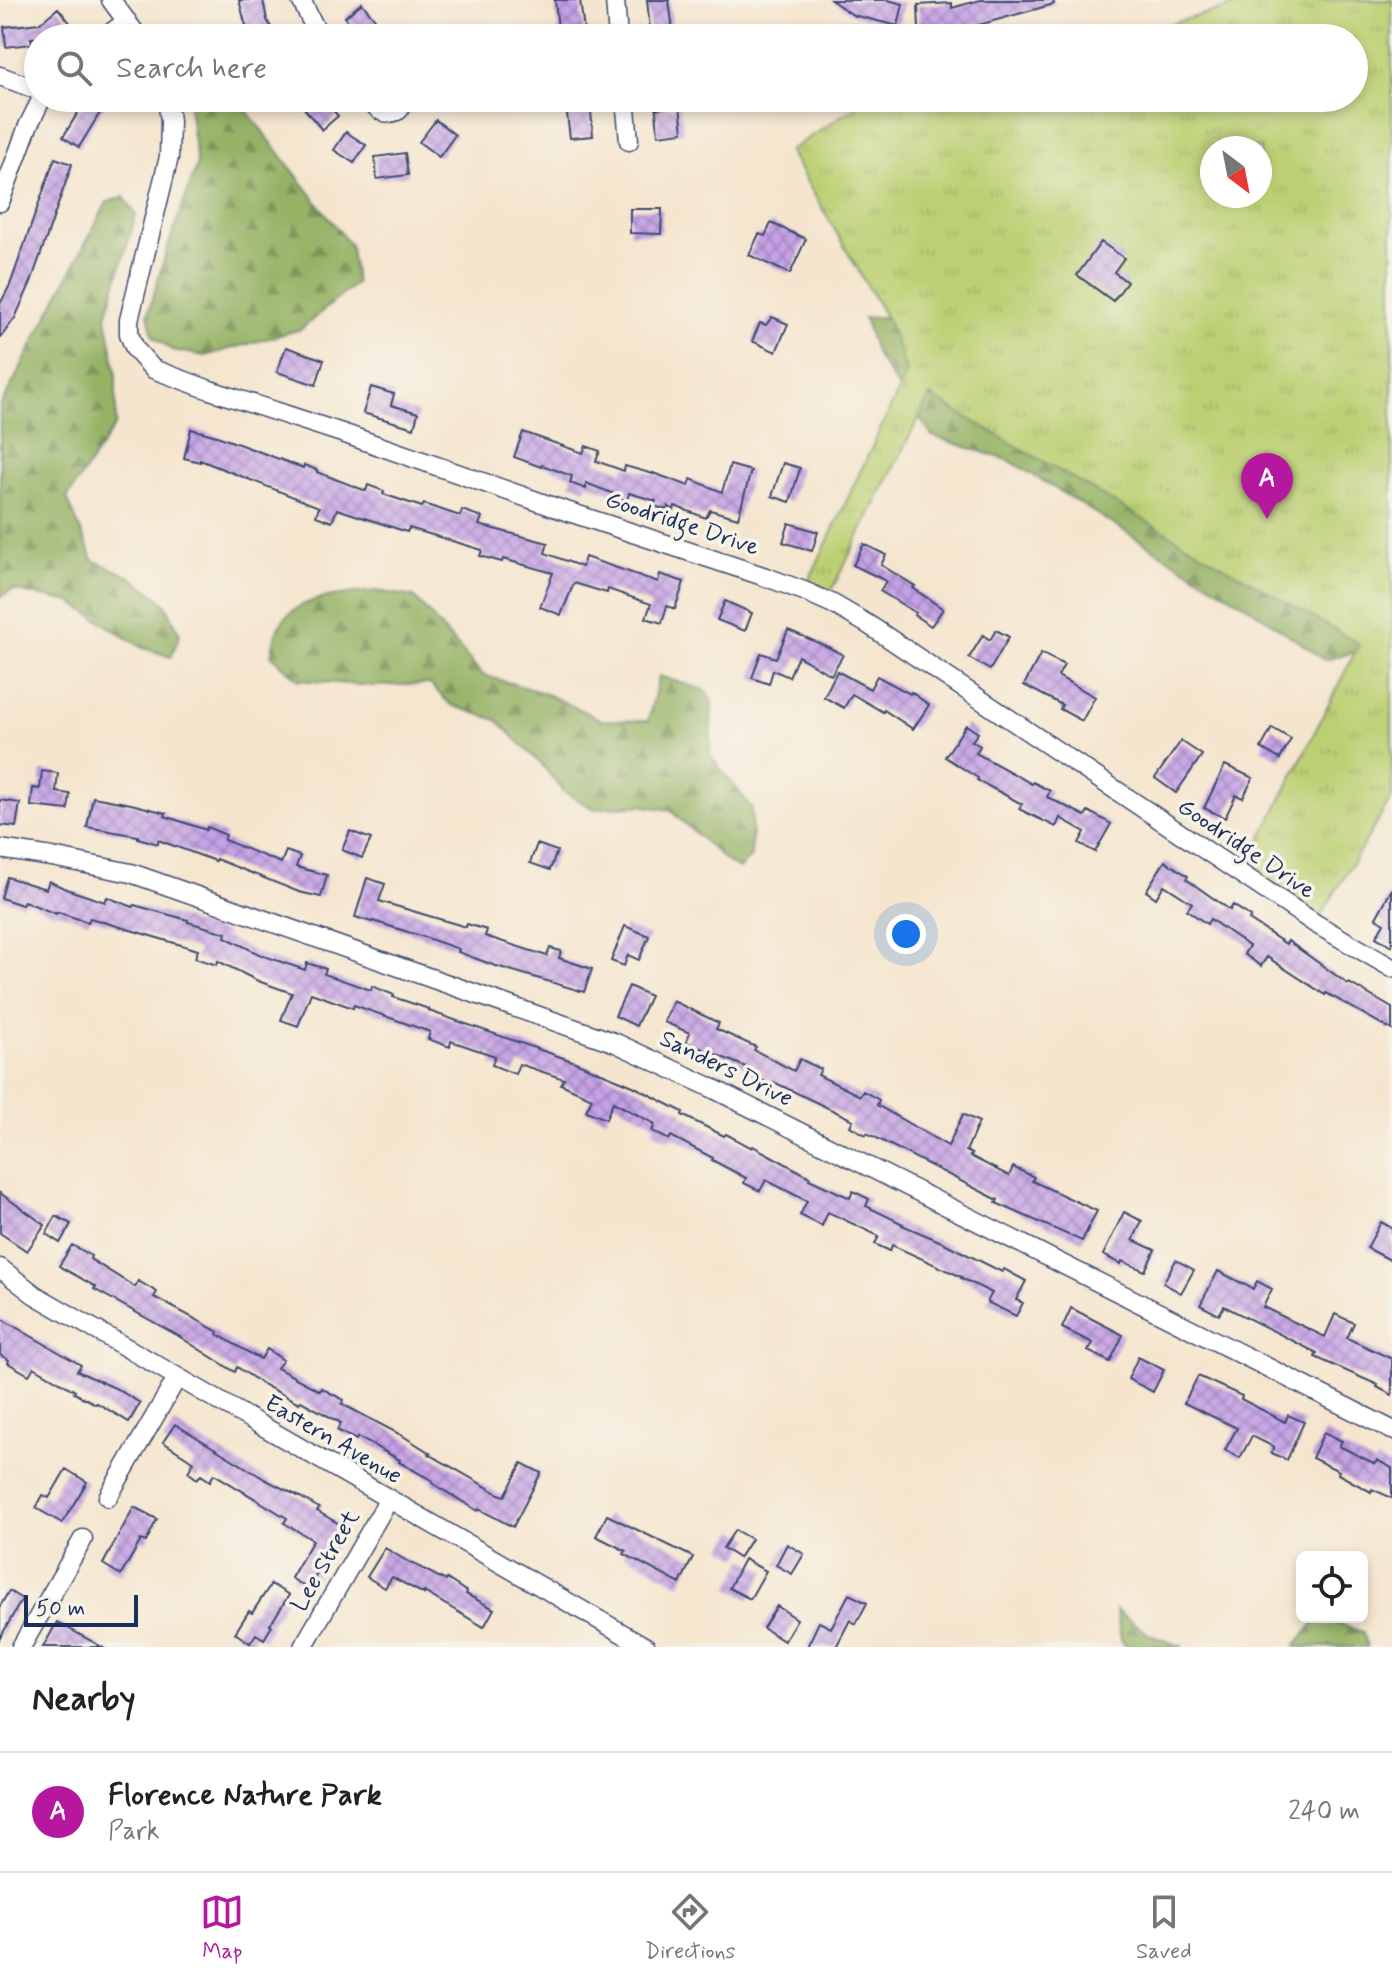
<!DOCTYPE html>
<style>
body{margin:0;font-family:Mynerve,sans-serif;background:#f6f6f6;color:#222}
.controls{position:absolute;right:24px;bottom:24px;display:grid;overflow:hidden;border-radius:12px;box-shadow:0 4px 12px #0003}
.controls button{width:72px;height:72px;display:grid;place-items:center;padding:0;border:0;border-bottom:2px solid #e0e0e0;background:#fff;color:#222;font:40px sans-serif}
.compass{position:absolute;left:1200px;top:136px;width:72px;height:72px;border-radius:50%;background:#fff;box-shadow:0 4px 12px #0003;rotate:148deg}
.scale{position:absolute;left:24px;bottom:20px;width:114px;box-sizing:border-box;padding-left:8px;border:4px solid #1b2f5e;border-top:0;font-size:22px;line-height:28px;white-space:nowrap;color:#1b2f5e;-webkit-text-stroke:6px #f7f3e8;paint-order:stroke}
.you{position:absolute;left:906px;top:934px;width:28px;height:28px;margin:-20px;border:6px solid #fff;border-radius:50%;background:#1a73e8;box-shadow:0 0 0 12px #1a73e833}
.badge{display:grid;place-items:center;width:52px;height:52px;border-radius:50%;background:#b5179e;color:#fff;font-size:26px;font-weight:700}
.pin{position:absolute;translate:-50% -66px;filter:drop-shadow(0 2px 4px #0008)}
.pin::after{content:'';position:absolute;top:42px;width:28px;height:24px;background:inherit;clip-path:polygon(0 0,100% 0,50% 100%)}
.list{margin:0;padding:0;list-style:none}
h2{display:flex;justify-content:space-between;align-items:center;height:104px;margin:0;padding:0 32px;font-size:34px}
h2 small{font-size:26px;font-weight:400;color:#767676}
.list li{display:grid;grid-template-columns:52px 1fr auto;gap:24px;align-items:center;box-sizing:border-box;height:120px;padding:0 32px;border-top:2px solid #e0e0e0}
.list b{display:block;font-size:30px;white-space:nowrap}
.list p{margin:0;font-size:26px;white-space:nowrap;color:#767676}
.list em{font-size:26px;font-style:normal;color:#767676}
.icon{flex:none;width:44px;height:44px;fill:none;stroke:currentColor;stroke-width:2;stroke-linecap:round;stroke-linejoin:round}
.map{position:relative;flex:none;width:1392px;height:1647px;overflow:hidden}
.search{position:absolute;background:#fff;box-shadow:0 4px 12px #0003;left:24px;right:24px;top:24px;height:88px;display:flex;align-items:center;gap:20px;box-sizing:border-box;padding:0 28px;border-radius:44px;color:#767676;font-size:30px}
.sheet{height:224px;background:#fff}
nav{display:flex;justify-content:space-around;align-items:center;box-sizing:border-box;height:112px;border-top:2px solid #e0e0e0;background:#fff;font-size:22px;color:#767676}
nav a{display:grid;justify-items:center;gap:4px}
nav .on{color:#b5179e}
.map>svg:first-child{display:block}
.forest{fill:url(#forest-firs);stroke:#587062;stroke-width:2}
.park{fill:url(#park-tufts);stroke:#6c8068;stroke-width:2;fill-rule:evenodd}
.building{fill:url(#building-cross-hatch)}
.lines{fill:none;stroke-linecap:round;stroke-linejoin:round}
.minor-casing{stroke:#3c4a6f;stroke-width:21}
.minor{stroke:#fff;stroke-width:18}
.labels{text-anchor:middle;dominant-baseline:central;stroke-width:7;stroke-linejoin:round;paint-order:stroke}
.street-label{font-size:24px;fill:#1b2f5e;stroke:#f7f3e8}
</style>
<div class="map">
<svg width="1392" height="1647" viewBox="0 0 1392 1647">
<defs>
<pattern id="forest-firs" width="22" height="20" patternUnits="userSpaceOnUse" patternTransform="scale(2)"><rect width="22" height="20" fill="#95b265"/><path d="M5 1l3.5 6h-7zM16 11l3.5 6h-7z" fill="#799156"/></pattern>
<pattern id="park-tufts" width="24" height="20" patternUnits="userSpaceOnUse" patternTransform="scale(2)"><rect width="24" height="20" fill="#bcd073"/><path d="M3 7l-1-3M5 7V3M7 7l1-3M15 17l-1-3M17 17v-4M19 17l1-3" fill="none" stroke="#a1b366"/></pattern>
<pattern id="building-cross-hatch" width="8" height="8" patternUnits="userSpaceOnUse" patternTransform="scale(2)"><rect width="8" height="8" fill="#c6a2e6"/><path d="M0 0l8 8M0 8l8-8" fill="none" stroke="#a084be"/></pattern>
</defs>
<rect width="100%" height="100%" fill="#f7f3e8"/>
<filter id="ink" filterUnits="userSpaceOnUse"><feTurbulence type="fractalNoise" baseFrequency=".0125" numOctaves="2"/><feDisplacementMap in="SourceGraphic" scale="16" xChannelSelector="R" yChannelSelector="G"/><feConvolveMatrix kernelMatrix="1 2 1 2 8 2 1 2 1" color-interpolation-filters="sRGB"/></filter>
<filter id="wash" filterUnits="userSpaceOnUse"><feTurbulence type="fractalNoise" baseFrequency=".006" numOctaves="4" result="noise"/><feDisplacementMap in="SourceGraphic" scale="32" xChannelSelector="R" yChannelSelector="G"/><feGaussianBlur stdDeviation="1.8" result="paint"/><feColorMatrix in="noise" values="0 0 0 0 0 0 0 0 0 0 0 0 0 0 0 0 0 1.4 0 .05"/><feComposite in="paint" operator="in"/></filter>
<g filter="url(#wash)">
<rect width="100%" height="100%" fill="#f5e5ce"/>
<!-- forest -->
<path class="forest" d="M188 98H237L350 245 356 283 301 329 205 356 172 350 153 336 148 314 168 246 197 165Z
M124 197 136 215 106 317 116 371V424L67 498 93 560 131 577 165 603 180 634 171 657 141 647 71 602 12 590 0 597V405L7 394 107 202Z
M954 314 1375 647 1325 660 1250 608 1010 461 932 436 876 355 864 318Z
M377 591 414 597 483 675 544 693 602 720 648 721 659 676 704 690 712 701 710 755 752 808 751 856 739 869 726 861 670 810 640 805 594 809 564 792 542 765 497 720 451 705 430 684 372 686 299 680 271 655C273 647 274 637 278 629 294 594 344 595 377 591Z
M1116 1610 1150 1635 1183 1647H1126L1121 1639Z
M1319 1617 1363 1632 1367 1647H1295Z"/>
<!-- park -->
<path class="park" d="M1255 0H1392V797L1316 924 1243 875 1359 644 930 396 826 601 804 591 907 373 889 323 789 151 868 98H1354V38H1093L1148 30ZM1212 148H1260V196H1212Z"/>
<g id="blocks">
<!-- building -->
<path class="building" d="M239 0H263L267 20 277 38H253L245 23Z
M555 0H580L585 38H559Z
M647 0H669L674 38H651Z
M831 0H888L903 4 898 26 853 15Z
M980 0H1053L1054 4 968 28 919 29 918 5 952 3V8Z
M362 3 378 23 360 37 345 17Z
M58 8 71 24 54 38H31L32 44 6 47 4 27 40 23Z
M94 98H109L79 147 63 137 79 111Z
M315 98H323L338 116 322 130 304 108Z
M565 98H590L593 136 570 138Z
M680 106 683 132 658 135 656 109Z
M436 120 455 135 439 157 419 142Z
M346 132 366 145 354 163 334 150Z
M405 153 408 175 377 179 375 157Z
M55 158 72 164 31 282 15 318 0 338V304L10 285Z
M630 209H662L661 234 630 233Z
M771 223 806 239 790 274 749 255 759 234 765 236Z
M1101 242 1124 258 1114 272 1127 282 1113 301 1077 275Z
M772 317 788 324 776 352 752 341 760 323 766 325Z
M286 347 324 360 316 385 277 372Z
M371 387 394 394 391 405 418 413 414 428 363 413Z
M191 429 217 436 303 468 304 465 317 470V472L366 491 368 485 384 491 383 494 422 507 424 504 460 516 462 510 482 517 479 525 548 543 545 553 582 567 585 557 658 582 660 574 684 582 675 609 667 606 662 623 646 618 651 604 608 589 607 593 574 583 561 615 540 607 553 573 503 559 502 562 480 556 482 550 409 528 407 532 337 509 332 522 316 516 319 507 200 460V462L184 458Z
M523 432 583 453 586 446 600 451 596 461 624 471 625 466 653 474V473L689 486 691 479 722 492 730 465 751 471 738 518 710 510 706 518 675 506 674 510 668 506 667 510 654 506 656 501 629 493 627 501 616 498 617 495 586 483V489L570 483 572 476 542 465 541 467 514 457Z
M783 463 800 468 790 502 772 496Z
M789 523 818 532 812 551 783 542Z
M864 544 886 555 881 565 915 586 913 588 943 609 931 626 914 615 916 613 880 591 886 581 853 565Z
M725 601 752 613 745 631 717 620Z
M788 630 828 647 843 655 831 675 798 656 789 677 773 670 769 684 752 678 761 653 776 658Z
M996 630 1009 637 990 670 969 658 983 635 990 640Z
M1041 653 1064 665 1058 676 1095 697 1082 721 1060 709 1062 705 1024 685Z
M837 671 870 689 877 676 910 694 911 692 929 705 913 729 884 710 883 712 852 694 844 708 824 697Z
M966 725 978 733 972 741 980 746 976 753 1032 784 1033 782 1050 791 1047 797 1085 816 1088 811 1111 824 1095 852 1079 843 1085 832 1060 818 1056 827 1019 809 1022 804 977 780 978 778 945 757Z
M1272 728 1291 739 1280 759 1261 748Z
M1181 741 1202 755 1176 793 1155 778Z
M1225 765 1253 778 1243 798 1236 795 1225 818 1204 808Z
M42 771 58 773 56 792 70 794 68 810 31 806 33 788 40 789Z
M93 797 131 804 166 813 165 816 206 830 207 827 226 835 224 840 281 863 286 851 300 856 296 867 327 875 321 897 299 892 216 859 215 861 158 840V844L138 838V836L87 827Z
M0 800 20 803 16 827 0 825Z
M350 831 371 839 362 858 342 850Z
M537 844 557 851 550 870 530 863Z
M1165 861 1188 876 1186 879 1230 910 1233 905 1251 917 1249 920 1286 944 1288 941 1348 984 1349 983 1392 1008V1030L1326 993 1325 995 1267 957 1261 966 1244 954 1249 946 1210 919 1207 924 1187 910 1192 903 1164 885 1156 898 1146 891Z
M7 877 46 889 49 881 66 889 105 902 107 897 133 907 134 905 188 920V922L226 933 225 937 261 955 305 970 307 963 326 969 324 974 371 990 372 986 394 995 393 997 429 1009V1011L575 1062 633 1086 683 1112 682 1115 724 1136 726 1134 752 1148 753 1146 810 1177 809 1179 850 1198 853 1191 869 1199 866 1206 903 1224 902 1225 944 1243 1002 1272 1004 1269 1026 1281 1016 1300 1023 1303 1016 1316 987 1302 992 1293 961 1278 962 1277 892 1245 890 1251 875 1244 879 1236 828 1212 822 1226 800 1215 807 1201 766 1180 760 1191 744 1183 746 1178 712 1160 713 1158 671 1136 669 1140 652 1131 655 1124 613 1102 606 1119 586 1111 592 1098 561 1084 564 1079 519 1064 515 1074 492 1065 495 1056 451 1041 450 1047 428 1039 430 1032 354 1005 353 1008 311 993 298 1026 281 1020 292 993 258 981 218 961 217 965 195 958 198 950 90 918 88 922 57 912 56 914 24 901 22 905 1 898Z
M367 878 385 884 379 901 466 927 467 924 487 930 485 936 547 956 550 948 561 951 559 958 592 969 584 992 493 965 458 952 459 949 427 938 373 921 372 922 355 917Z
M1392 889V946L1376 937 1384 923 1376 918Z
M625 926 649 936 639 960 628 955 624 966 611 961Z
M629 986 650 996 636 1026 615 1016Z
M673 1001 719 1023 716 1029 756 1047 754 1050 794 1071 800 1059 821 1069 818 1075 860 1096 863 1091 879 1100 877 1105 948 1146 963 1114 979 1122 966 1151 972 1154 970 1156 1009 1176 1013 1167 1034 1177 1032 1181 1097 1211 1082 1241 996 1203 998 1200 867 1133 866 1135 850 1126 853 1120 774 1082 772 1086 751 1074 753 1070 686 1042 690 1033 664 1022Z
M0 1193 45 1225 27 1251 0 1233Z
M1124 1212 1142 1221 1133 1240 1155 1250 1145 1271 1122 1261 1121 1264 1103 1255Z
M56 1216 71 1224 60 1243 46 1234Z
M1381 1222 1392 1228V1261L1367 1248Z
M72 1245 91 1256 90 1259 135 1287 138 1281 157 1292 154 1297 199 1321 218 1332 217 1334 255 1356 261 1359 267 1349 283 1360 277 1368 320 1391 321 1388 344 1400 342 1404 403 1436 430 1453 429 1454 499 1494 505 1496 522 1463 541 1473 513 1527 479 1509 478 1511 432 1483 433 1481 399 1462 400 1460 358 1437 356 1440 337 1430 341 1423 301 1401 299 1403 264 1385 237 1367 235 1372 177 1335 94 1289 96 1287 59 1266Z
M1176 1260 1194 1270 1181 1293 1163 1283Z
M1218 1271 1253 1289 1257 1281 1272 1289 1263 1307 1325 1337 1335 1314 1354 1323 1347 1338 1392 1359V1395L1377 1387 1378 1385 1315 1357 1317 1353 1224 1306 1219 1315 1200 1305Z
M1071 1308 1123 1335 1110 1362 1088 1351 1093 1343 1062 1328Z
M0 1318 81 1365 77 1371 117 1389 140 1403 129 1422 97 1403 96 1404 74 1393 75 1391 34 1367 29 1375 8 1363 9 1360 0 1355Z
M1138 1357 1164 1370 1153 1392 1128 1379Z
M1198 1376 1242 1396 1241 1399 1285 1422 1288 1415 1304 1422 1287 1460 1271 1453 1274 1447 1252 1436 1240 1458 1225 1450 1237 1428 1184 1403Z
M175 1424 266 1480 300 1497 319 1508 317 1511 346 1528 326 1563 324 1562 308 1589 291 1578 313 1540 284 1523 287 1518 214 1474 210 1481 201 1475 197 1479 188 1472 194 1462 163 1442Z
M1324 1432 1342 1441 1339 1446 1375 1464 1377 1460 1392 1468V1498L1372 1489 1371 1492 1338 1474 1339 1471 1312 1458Z
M66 1469 87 1482 62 1523 36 1508 43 1495 49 1498Z
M134 1507 157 1519 146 1542 141 1540 121 1575 103 1564Z
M607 1515 693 1557 680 1584 624 1554 626 1551 596 1536Z
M735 1530 751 1539 739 1558 723 1548Z
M787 1544 804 1554 792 1574 776 1565Z
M385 1548 412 1564V1563L446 1581 447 1579 467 1592 466 1594 494 1609 484 1627 424 1592V1594L392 1577 385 1588 367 1577Z
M744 1559 766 1571 750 1599 729 1588Z
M271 1584 289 1595 270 1625 272 1626 264 1639 256 1634 250 1643 235 1633 249 1611 252 1613Z
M9 1591 22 1599 0 1638V1606Z
M849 1594 867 1603 856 1624 850 1620 836 1647H807L819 1622 831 1628Z
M777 1606 797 1619 784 1641 763 1628Z
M57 1622 102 1647H43Z"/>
</g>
</g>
<g filter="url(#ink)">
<use href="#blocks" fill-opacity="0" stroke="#3c4a6f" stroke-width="2"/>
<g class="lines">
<!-- minor casing -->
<g class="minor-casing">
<path id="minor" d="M111 0 139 38
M301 0 314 26 323 38
M615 0 618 38
M104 38 127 21
M0 76 38 90
M167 98 170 121 169 157 129 320V334L135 349 153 369 210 390 348 435 548 505 766 577 804 591 833 604 869 625 1316 924 1392 968
M372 98C375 112 387 116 399 110L405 98
M625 98 629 141
M0 202 28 126 42 98
M0 849 52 857 131 873 616 1043 712 1088 1392 1430
M0 1268 35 1295 646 1647
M108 1497 177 1378
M21 1647 83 1539
M303 1647 389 1499"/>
</g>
<!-- minor -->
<use href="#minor" class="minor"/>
</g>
</g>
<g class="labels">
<!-- street labels -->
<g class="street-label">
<text transform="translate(682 524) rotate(18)">Goodridge Drive</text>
<text transform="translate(1246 849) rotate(34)">Goodridge Drive</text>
<text transform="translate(726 1069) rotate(26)">Sanders Drive</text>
<text transform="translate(333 1440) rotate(30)">Eastern Avenue</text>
<text transform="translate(326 1561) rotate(-60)">Lee Street</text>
</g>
</g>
</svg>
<div class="controls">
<button><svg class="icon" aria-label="locate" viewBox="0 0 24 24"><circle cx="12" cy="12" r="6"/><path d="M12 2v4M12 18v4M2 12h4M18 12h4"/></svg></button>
</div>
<svg class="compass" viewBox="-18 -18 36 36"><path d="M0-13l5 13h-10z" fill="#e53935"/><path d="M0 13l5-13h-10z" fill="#767676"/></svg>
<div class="scale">50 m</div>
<div class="you"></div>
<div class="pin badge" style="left:1267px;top:519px">A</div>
<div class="search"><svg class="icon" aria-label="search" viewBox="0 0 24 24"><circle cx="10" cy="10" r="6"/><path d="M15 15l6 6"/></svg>Search here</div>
</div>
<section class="sheet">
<h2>Nearby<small></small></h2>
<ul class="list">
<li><span class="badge">A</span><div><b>Florence Nature Park</b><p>Park</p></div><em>240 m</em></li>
</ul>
</section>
<nav>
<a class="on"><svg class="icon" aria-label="map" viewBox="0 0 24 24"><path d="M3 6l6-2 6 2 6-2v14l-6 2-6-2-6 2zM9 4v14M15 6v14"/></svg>Map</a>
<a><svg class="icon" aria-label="directions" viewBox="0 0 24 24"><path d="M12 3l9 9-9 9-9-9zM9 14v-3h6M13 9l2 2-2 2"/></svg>Directions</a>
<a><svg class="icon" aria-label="saved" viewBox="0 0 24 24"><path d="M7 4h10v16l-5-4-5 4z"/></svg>Saved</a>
</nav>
